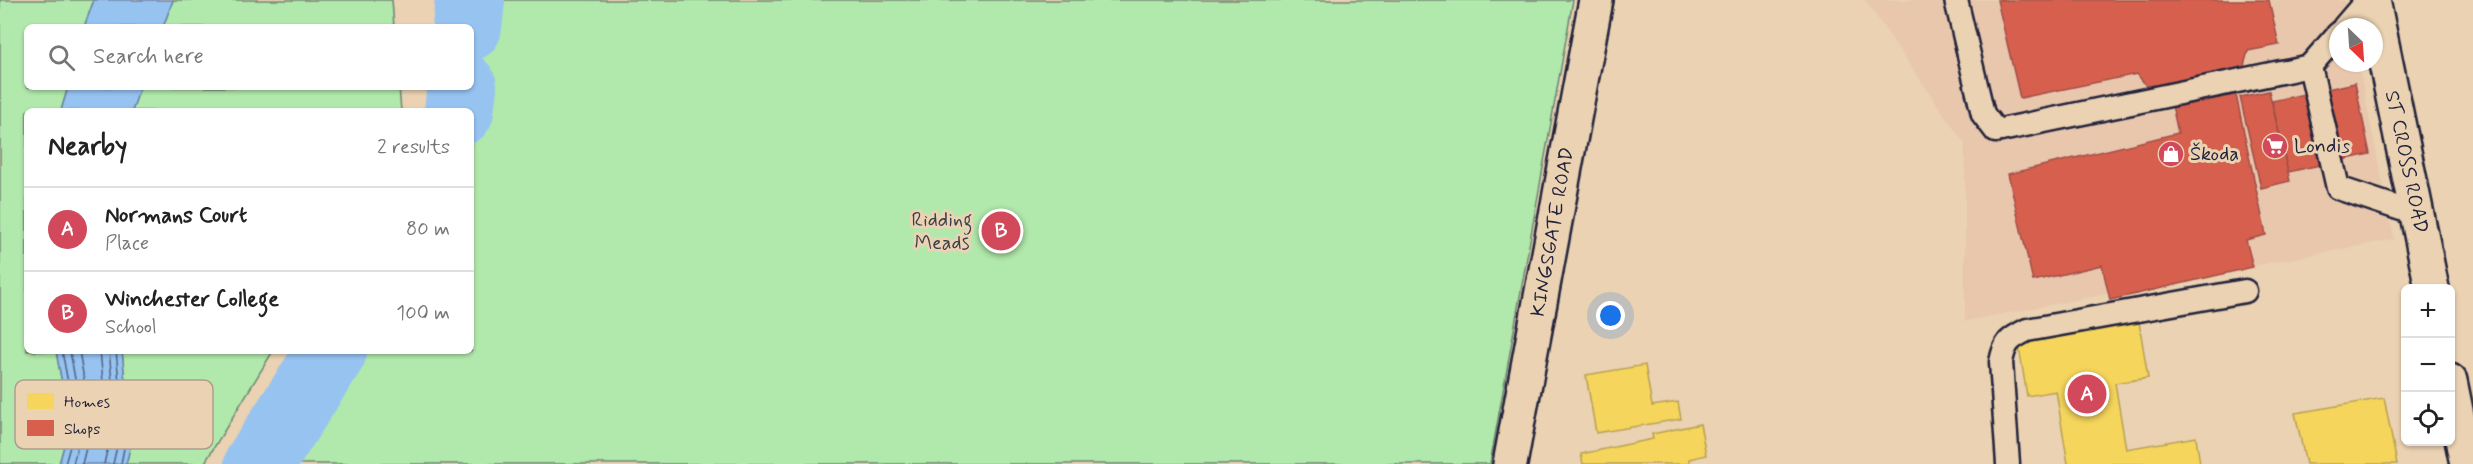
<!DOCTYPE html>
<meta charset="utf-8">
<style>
body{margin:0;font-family:Mynerve,sans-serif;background:#f2f2f2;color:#222}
.controls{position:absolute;right:18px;bottom:18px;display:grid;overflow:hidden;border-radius:9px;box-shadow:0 2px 4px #0004}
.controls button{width:54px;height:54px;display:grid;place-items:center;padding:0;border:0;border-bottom:2px solid #e0e0e0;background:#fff;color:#222;font:30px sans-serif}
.compass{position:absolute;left:2329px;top:18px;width:54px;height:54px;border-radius:50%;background:#fff;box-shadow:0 2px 4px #0004;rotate:155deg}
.you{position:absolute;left:1611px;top:316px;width:21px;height:21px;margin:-15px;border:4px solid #fff;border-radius:50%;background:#1a73e8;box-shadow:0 0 0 9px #1a73e833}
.badge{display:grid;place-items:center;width:39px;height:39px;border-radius:50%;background:#d1495b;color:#fff;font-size:20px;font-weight:700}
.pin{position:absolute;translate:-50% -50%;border:3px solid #fff;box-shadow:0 2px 6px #0006}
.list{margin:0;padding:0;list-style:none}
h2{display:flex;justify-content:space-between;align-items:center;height:78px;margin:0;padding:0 24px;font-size:26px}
h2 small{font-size:20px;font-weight:400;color:#767676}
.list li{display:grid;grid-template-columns:39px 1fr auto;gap:18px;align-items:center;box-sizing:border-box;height:84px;padding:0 24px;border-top:2px solid #e0e0e0}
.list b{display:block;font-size:22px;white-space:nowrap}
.list p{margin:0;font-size:20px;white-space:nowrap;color:#767676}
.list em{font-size:20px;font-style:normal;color:#767676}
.icon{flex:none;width:33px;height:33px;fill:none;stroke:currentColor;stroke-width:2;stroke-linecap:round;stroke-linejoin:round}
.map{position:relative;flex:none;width:2473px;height:464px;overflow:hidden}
.search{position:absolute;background:#fff;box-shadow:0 2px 4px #0004;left:24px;top:24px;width:450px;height:66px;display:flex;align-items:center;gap:15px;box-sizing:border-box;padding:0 21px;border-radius:9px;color:#767676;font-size:22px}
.panel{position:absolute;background:#fff;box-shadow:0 2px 4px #0004;left:24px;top:108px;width:450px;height:246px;border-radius:9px}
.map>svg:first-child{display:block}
.built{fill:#e8c7ad}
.green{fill:#b1e8ab;stroke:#6a8573;stroke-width:1.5}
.water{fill:#97c3f1;stroke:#6883a8;stroke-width:1.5}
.homes{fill:#f6d55c;stroke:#b69f52;stroke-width:1.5}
.shops{fill:#d6604d;stroke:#a04d48;stroke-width:1.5}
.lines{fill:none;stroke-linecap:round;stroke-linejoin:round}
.shore{stroke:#516284;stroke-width:1.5}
.river{stroke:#97c3f1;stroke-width:70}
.service-casing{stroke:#22223b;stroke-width:27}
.minor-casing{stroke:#22223b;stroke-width:38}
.secondary-casing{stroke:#22223b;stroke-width:38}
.service{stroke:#ead2b2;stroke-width:22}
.minor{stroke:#ead2b2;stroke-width:33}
.secondary{stroke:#ead2b2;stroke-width:33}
.labels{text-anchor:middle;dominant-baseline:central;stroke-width:6;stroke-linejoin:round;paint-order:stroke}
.poi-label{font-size:20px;fill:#22223b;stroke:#ead2b2;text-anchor:start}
.street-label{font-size:20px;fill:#22223b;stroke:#ead2b2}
.park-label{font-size:20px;fill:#37404c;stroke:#ead2b2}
.key{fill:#ead2b2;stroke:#ae9d8e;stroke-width:1.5}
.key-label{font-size:16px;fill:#22223b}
</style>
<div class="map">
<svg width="2473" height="464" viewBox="0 0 2473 464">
<rect width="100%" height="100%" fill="#ead2b2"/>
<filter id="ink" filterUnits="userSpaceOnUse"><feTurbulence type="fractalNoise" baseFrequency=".0167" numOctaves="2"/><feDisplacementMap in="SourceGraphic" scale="12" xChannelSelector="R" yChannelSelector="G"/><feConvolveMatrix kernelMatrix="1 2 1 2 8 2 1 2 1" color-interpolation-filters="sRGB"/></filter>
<g filter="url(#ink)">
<!-- built -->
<path class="built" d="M1865 0H2345L2351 27H2338V63H2358L2394 239 1965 321V144Z"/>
<!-- green -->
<path class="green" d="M0 0H94L84 27H27V87H68L61 111H27V351H56L70 425 59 464H0Z
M173 0H392L394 27H163Z
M476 0H1573L1490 464H287L355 351H471V111H464L466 87H471V45Z
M140 87H399L401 111H132Z
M122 351H273L204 464H126L131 444Z"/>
<!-- water -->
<path class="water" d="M94 0H173L163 27H84Z
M68 87H140L132 111H61Z
M56 351H122L131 444 126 464H59L70 425Z"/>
<!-- homes -->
<path class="homes" d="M2139 322 2148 378 2115 383 2126 449 2196 437 2200 464H2068L2056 391 2027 396 2018 340Z
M1645 365 1652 406 1678 402 1681 419 1596 433 1586 375Z
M2384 398 2397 464H2306L2295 413Z
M1700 424 1706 455 1689 459 1690 464H1583L1581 454 1653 439 1652 434Z"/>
<!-- shops -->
<path class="shops" d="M1997 0H2269L2279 45 2248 51 2236 95 2266 235 2246 240 2253 267 2110 300 2102 265 2033 281 2008 174 2178 133 2172 105 2162 106 2137 74 2020 98Z
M2355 83 2370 154 2288 172 2272 101Z
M2269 91 2290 181 2261 188 2240 97Z"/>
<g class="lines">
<!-- shore -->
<path class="shore" d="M62 351 76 425 65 464
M70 351 83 424 73 464
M79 351 92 424 82 464
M100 351 109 442 104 464
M109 351 118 442 113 464
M116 351 125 443 121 464"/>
<!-- river -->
<path class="river" d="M467 27 470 0
M459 111 462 87
M259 464 332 351"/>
<!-- service casing -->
<g class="service-casing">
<path id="service" d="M1956 0 1983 114 1996 131 2310 66
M2344 27 2367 0
M2338 34 2310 66 2338 188 2416 214
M2008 464 2001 362C2005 342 2009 339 2027 330L2245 291"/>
</g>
<!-- minor casing -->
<g class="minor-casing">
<path id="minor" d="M1510 464 1596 0"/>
</g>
<!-- secondary casing -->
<g class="secondary-casing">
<path id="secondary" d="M2373 0 2432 288
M2450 381 2467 464"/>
</g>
<!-- service -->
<use href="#service" class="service"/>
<!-- minor -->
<use href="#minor" class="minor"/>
<!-- secondary -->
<use href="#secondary" class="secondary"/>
</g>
</g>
<!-- icons -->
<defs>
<g id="supermarket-disc" transform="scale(1.35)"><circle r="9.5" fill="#d1495b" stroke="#ead2b2"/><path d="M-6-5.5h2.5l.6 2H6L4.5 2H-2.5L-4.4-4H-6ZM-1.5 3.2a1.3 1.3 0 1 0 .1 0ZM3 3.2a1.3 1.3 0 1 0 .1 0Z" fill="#fff"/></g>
<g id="shop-disc" transform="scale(1.35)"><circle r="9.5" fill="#d1495b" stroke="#ead2b2"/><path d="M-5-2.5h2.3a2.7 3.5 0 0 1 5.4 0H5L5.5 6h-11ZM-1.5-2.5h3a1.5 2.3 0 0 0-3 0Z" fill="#fff"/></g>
</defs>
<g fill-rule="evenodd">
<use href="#supermarket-disc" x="2275" y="146"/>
<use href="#shop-disc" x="2171" y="154"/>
</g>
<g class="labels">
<!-- poi labels -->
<g class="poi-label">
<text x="2294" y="146">Londis</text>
<text x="2190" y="154">Škoda</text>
</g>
<!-- street labels -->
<g class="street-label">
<text transform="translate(2406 162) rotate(78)">ST CROSS ROAD</text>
<text transform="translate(1553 232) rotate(-80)">KINGSGATE ROAD</text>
</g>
<!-- park labels -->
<g class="park-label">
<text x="942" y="220">Ridding<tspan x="942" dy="23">Meads</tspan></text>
</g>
</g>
<!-- legend -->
<rect x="15" y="380" width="198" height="69" rx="9" class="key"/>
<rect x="27" y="393" width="27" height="16" fill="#f6d55c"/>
<rect x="27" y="420" width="27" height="16" fill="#d6604d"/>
<g class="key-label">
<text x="64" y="407">Homes</text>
<text x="64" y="434">Shops</text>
</g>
</svg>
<div class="controls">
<button>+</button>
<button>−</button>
<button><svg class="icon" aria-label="locate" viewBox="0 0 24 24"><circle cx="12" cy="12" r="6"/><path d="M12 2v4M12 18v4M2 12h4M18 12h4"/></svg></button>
</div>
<svg class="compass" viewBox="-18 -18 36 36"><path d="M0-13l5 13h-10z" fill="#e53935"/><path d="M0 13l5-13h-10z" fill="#767676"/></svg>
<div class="you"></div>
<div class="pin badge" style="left:2087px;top:394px">A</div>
<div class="pin badge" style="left:1001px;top:231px">B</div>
<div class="search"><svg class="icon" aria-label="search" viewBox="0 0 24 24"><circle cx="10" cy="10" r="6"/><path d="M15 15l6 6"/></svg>Search here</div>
<section class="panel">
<h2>Nearby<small>2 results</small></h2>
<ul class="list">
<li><span class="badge">A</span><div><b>Normans Court</b><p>Place</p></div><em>80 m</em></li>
<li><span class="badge">B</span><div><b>Winchester College</b><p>School</p></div><em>100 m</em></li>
</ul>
</section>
</div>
